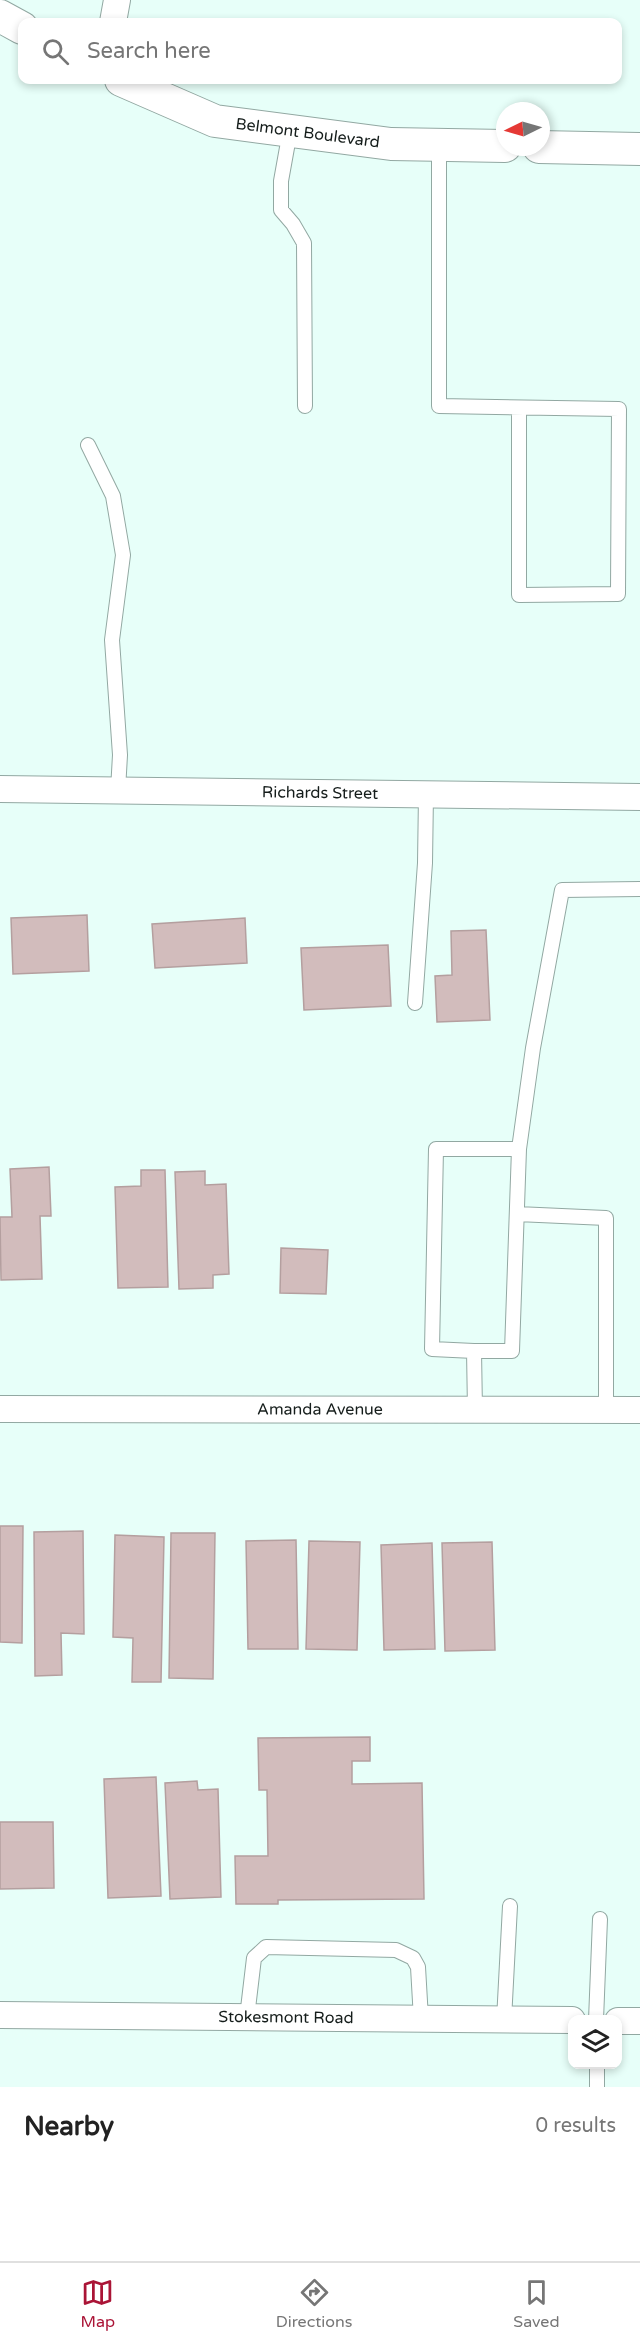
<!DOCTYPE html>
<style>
body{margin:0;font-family:"Varela Round",sans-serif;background:#f2f2f2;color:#222}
.controls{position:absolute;right:18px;bottom:18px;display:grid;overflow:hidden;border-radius:12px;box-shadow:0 3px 9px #0003}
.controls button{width:54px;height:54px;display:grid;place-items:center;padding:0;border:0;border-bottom:2px solid #e0e0e0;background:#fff;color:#222;font:30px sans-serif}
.compass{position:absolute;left:496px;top:102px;width:54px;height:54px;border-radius:50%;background:#fff;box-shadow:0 3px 9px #0003;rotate:265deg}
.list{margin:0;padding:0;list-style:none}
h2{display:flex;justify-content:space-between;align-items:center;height:78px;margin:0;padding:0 24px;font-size:26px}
h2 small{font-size:20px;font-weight:400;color:#767676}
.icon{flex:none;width:33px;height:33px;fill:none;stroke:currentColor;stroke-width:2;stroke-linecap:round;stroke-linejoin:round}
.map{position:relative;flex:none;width:640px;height:2087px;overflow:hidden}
.search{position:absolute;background:#fff;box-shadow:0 3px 9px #0003;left:18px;right:18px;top:18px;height:66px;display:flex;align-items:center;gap:15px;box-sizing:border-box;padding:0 21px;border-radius:12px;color:#767676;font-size:22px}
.sheet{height:174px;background:#fff}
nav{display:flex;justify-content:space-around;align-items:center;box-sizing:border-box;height:84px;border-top:2px solid #e0e0e0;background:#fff;font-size:16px;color:#767676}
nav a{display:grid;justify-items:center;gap:3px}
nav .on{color:#aa1436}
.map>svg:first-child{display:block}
.building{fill:#d2bcbc;stroke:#b49f9f;stroke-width:1.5}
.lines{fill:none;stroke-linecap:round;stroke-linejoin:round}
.service-casing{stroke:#92a8a2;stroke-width:16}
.minor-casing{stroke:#92a8a2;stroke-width:28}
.tertiary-casing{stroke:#92a8a2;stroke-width:34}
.service{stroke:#fff;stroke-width:14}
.minor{stroke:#fff;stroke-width:26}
.tertiary{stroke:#fff;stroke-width:32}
.labels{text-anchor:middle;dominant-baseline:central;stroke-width:4.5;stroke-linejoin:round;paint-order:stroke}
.street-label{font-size:16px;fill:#151d1b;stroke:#e7fff9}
</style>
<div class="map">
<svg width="640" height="2087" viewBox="0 0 640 2087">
<rect width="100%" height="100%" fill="#e7fff9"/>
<!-- building -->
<path class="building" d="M87 915 89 971 13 974 11 918Z
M245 918 247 963 155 968 152 924Z
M486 930 490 1020 437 1022 435 976 452 975 451 931Z
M388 945 391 1006 304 1010 301 948Z
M49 1167 51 1216H40L42 1279 1 1280 0 1217H12L10 1169Z
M141 1170H165L168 1287 118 1288 115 1187 141 1186Z
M205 1171V1185L226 1184 229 1274 213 1275V1288L179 1289 175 1172Z
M281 1248 328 1250 326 1294 280 1293Z
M0 1526H23L22 1643 0 1642Z
M83 1531 84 1634 61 1633 62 1675 35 1676 34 1532Z
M171 1533H215L213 1679 169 1678Z
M115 1535 164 1537 161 1682H132L133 1638 113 1637Z
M296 1540 298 1649H248L246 1541Z
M309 1541 360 1542 357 1650 306 1649Z
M492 1542 495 1650 445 1651 442 1543Z
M432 1543 435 1649 384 1650 381 1545Z
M370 1737V1761H352V1784L422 1783 424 1899 278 1900V1904H236L235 1856H268L267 1790H259L258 1738Z
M156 1777 161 1896 108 1898 104 1779Z
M197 1781 198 1790 218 1789 221 1897 170 1899 165 1783Z
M0 1822H53L54 1888 0 1889Z"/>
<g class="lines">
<!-- service casing -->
<g class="service-casing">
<path id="service" d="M290 131 281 181V210L293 224 304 243 305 406
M439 145V406L619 409 618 594 519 595V408
M88 445 113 496 123 555 112 640 120 755 118 790
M415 1003 425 863 426 794
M517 1214 606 1218V1410
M474 1351 432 1349 436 1149H519
M475 1410 474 1351H512L519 1149 533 1048 562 890 640 889
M247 2017 254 1958 266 1947 396 1950 413 1958 418 1967 421 2019
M504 2020 510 1906
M596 2020 600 1919
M597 2064V2087"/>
</g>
<!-- minor casing -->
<g class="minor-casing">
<g id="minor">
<path d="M113 22 117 0"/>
<path id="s1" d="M0 789 640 797"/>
<path id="s2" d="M0 1409 640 1410"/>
<path id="s3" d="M0 2015 572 2020"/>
<path d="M618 2021H640"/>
</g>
</g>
<!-- tertiary casing -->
<g class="tertiary-casing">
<g id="tertiary">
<path d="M0 16 22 28"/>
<path id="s4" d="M121 80 215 121 391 144 505 146"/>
<path d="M539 147 640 149"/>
</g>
</g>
<!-- service -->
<use href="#service" class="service"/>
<!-- minor -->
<use href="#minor" class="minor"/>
<!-- tertiary -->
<use href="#tertiary" class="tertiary"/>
</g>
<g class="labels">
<!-- street labels -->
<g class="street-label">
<text stroke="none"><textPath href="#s4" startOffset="196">Belmont Boulevard</textPath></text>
<text stroke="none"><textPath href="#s1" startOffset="320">Richards Street</textPath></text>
<text stroke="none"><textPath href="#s2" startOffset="320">Amanda Avenue</textPath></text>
<text stroke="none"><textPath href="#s3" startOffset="286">Stokesmont Road</textPath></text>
</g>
</g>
</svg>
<div class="controls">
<button><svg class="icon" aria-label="layers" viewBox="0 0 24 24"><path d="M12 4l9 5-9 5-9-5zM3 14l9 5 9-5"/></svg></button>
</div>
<svg class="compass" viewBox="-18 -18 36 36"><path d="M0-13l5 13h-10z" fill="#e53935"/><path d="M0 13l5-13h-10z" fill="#767676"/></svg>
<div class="search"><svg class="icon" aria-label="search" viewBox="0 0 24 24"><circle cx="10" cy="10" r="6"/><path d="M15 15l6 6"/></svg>Search here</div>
</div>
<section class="sheet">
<h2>Nearby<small>0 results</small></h2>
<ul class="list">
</ul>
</section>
<nav>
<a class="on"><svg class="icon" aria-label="map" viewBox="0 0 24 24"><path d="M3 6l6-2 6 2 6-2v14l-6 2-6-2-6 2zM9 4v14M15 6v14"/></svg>Map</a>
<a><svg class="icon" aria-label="directions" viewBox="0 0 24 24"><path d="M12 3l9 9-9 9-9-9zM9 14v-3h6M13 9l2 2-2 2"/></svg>Directions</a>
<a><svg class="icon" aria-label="saved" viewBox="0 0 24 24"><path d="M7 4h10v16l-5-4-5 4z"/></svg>Saved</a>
</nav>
